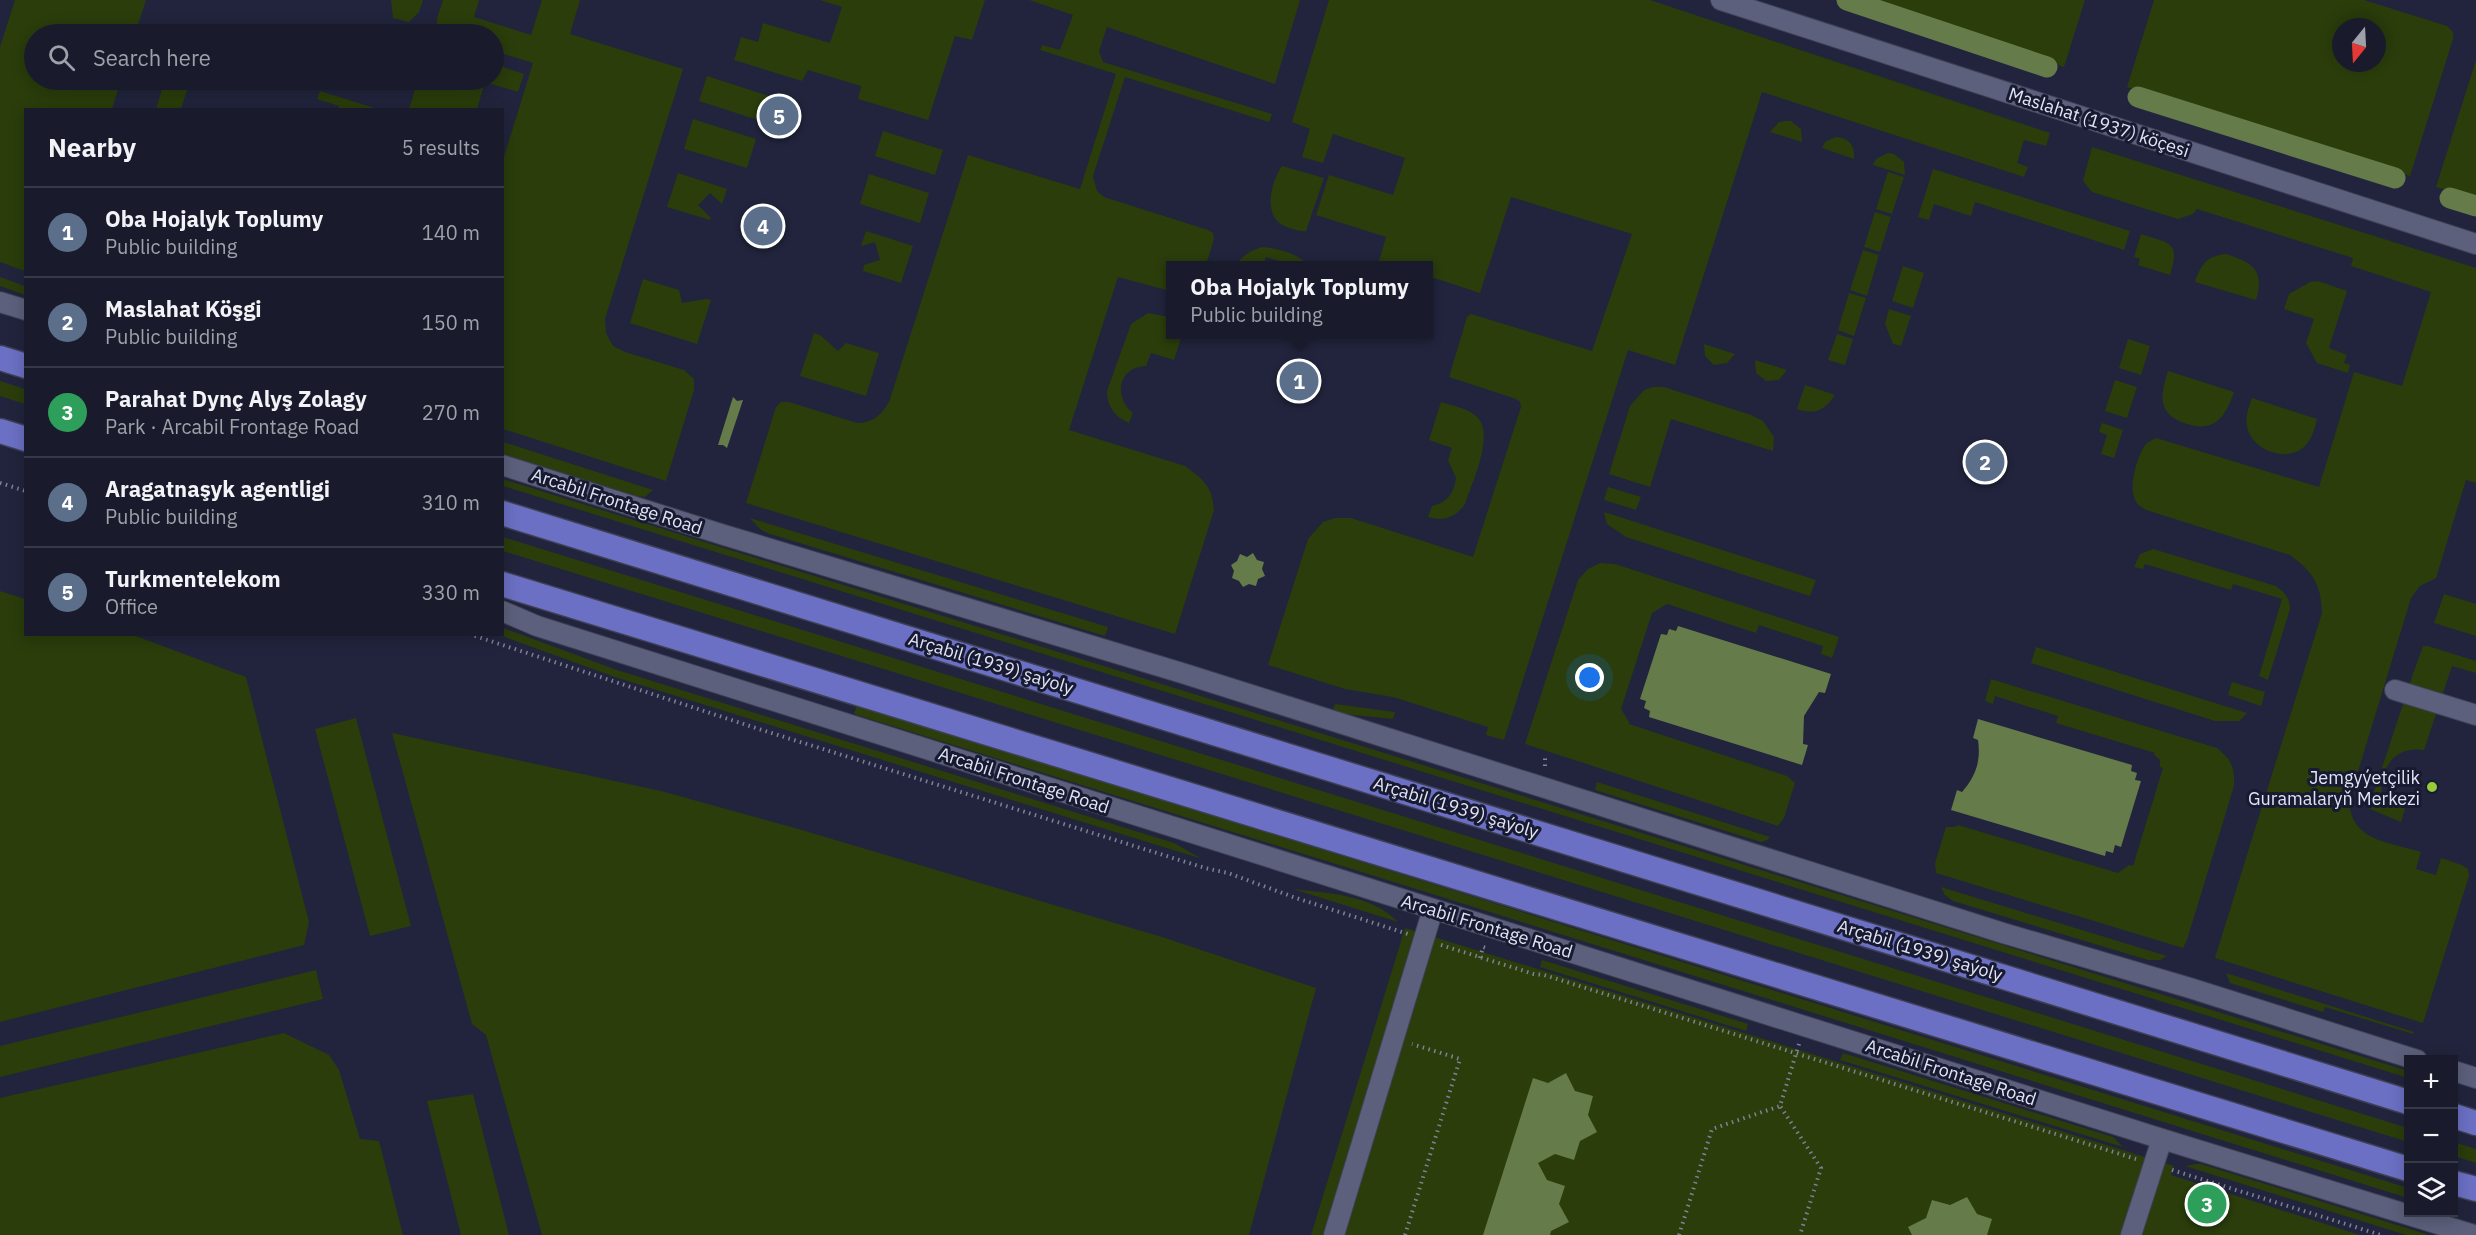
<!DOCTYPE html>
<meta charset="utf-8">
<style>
body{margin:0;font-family:"IBM Plex Sans",sans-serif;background:#262839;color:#f1f3f6}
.controls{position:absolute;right:18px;bottom:18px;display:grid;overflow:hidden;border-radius:0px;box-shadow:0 3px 15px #0003}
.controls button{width:54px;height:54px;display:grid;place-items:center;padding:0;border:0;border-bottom:2px solid #373949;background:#191b2d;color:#f1f3f6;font:30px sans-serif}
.compass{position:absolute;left:2332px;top:18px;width:54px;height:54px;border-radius:50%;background:#191b2d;box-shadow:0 3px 15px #0003;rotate:198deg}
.you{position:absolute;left:1590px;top:678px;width:21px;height:21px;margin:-15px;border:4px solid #fff;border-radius:50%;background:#1a73e8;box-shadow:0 0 0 9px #1a73e833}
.badge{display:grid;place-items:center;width:39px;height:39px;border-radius:50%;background:#db2777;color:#fff;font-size:20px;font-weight:700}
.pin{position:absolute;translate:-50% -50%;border:3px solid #fff;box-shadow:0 2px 6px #0006}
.popup{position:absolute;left:1166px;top:261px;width:267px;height:78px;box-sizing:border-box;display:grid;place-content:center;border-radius:0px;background:#191b2d;filter:drop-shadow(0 2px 4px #0005);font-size:20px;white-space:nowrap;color:#9fa1aa}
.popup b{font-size:22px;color:#f1f3f6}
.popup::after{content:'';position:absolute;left:50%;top:100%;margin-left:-12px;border:12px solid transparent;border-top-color:#191b2d}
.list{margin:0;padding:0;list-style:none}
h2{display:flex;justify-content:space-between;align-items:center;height:78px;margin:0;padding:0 24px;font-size:26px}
h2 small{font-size:20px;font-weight:400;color:#9fa1aa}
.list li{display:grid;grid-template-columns:39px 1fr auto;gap:18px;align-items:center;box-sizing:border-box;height:90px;padding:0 24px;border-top:2px solid #373949}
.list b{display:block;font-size:22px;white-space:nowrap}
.list p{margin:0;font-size:20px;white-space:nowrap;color:#9fa1aa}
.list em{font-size:20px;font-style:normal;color:#9fa1aa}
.icon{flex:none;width:33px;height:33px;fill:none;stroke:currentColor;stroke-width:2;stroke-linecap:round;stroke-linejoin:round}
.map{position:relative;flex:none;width:2476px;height:1235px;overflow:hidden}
.search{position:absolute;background:#191b2d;box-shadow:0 3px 15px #0003;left:24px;top:24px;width:480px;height:66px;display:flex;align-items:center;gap:15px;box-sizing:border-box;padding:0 21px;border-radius:33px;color:#9fa1aa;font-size:22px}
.panel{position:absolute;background:#191b2d;box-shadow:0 3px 15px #0003;left:24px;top:108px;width:480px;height:528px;border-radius:0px}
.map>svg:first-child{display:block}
.green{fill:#2a3d0b;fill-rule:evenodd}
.water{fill:#657b49}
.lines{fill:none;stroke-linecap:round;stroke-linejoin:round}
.canal{stroke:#657b49;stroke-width:21}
.minor-casing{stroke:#3e4054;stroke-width:22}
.major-casing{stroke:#3e4054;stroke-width:27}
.path{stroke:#7f8296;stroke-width:4;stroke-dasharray:1.5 4.5;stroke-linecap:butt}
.minor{stroke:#5c607c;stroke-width:20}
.major{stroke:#6b70c4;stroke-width:24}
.poi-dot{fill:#95cc3a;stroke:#181a31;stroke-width:2}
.labels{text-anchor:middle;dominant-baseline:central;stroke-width:6;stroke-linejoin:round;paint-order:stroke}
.street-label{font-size:18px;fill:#e1e4f4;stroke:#181a31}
.poi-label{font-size:18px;fill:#e1e4f4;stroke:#181a31;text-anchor:end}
</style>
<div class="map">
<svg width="2476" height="1235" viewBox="0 0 2476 1235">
<rect width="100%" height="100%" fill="#21243c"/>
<!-- green -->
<path class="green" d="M15 0H146L135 34H34V80H121L112 109 26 110 25 271 0 262V47Z
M391 0H423L419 12 409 22 393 18Z
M443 0H479L474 17 531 35 542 0H580L570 34 683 69 605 319 606 333 613 346 625 352 684 370 694 379V390L666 481 503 429V160L533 63 494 51V34H441C432 25 440 11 443 0Z
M820 0H985L972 40 955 36 928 120 858 99 861 86 808 70 802 81 734 60 741 37 758 42 763 23 830 43 842 7Z
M1029 0H1300L1275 84 1107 27 1099 51 1103 62 1272 114 1269 122 1125 77 1093 176 1097 191 1104 197 1208 230 1213 233 1214 239 1206 265 1170 266V291L1118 277 1069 430 1185 466C1204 480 1212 486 1214 510L1175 634 746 503 776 407 781 402H789L857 423C873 423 881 415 889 402L968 155 1080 189 1116 74 1040 50 1042 45 1060 50 1073 15Z
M1329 0H1650L2050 133 2046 146 2024 140 2017 163 2028 167 2024 177 1762 92 1675 365 1628 350 1504 740 1486 735 1488 727 1393 697 1345 689 1268 665 1308 539 1323 522 1335 518H1351L1473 557 1521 407 1520 402 1516 399 1449 377 1467 317 1471 314 1592 351 1632 234 1511 197 1480 293 1428 276V266L1394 265 1379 261 1386 237 1316 215 1329 175 1393 195 1405 158 1333 134 1323 163 1302 157 1310 129 1292 122Z
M1862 0H2085L2064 67Z
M2154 0H2364L2447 26 2453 32V39L2410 176 2127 87ZM2341 27H2377V63H2341Z
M2476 60V199L2436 187Z
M494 64 524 74 518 92 485 82 477 109H409L418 80H494Z
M707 76 769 96 761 121 699 101Z
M165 80H190L181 109H156Z
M320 91 378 109H338L339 106 317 99Z
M693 119 756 139 747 168 684 149Z
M1785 121H1791L1801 129 1802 142 1770 132 1779 122Z
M883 131 943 150 935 175 875 156Z
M1836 137C1849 138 1855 145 1854 159L1822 148 1825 142Z
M2092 147 2476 268V483L2466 480 2436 578 2420 586 2411 598 2349 801C2351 841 2389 842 2421 852L2416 869 2436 875 2441 858 2462 865 2468 869 2469 876 2423 1023 2215 958 2322 613C2321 584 2313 572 2290 555L2146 510C2140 506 2136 504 2134 497 2129 485 2138 452 2147 443 2150 441 2153 440 2156 438L2319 487 2354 372 2402 386 2431 292 2351 266 2353 258 2197 209 2193 214 2178 219 2092 192 2083 181Z
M1888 153 1894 154 1904 162 1905 175 1873 165 1876 159Z
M1282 166 1324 178 1306 231C1299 232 1294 229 1287 227 1262 219 1270 183 1282 166Z
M1933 169 2130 231 2124 250 1975 202 1971 216 1934 204 1929 220 1918 217Z
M1888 172 1904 177 1892 214 1876 209Z
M678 173 727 189 722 204 710 193 698 205 711 218 710 220 667 207Z
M869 174 929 193 920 223 860 204Z
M1875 212 1891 217 1880 252 1864 247Z
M866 231 913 246 901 283 863 271 864 265 880 260 875 242 861 246Z
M2141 234C2170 244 2181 241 2170 275L2138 265 2140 259 2134 257Z
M1262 247C1275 248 1293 252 1304 261L1305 265H1293L1266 257 1263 265H1236C1243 255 1250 251 1262 247Z
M1863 250 1879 255 1867 296 1850 290Z
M2226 254C2253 262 2265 271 2256 300L2195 282C2201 264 2207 256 2226 254Z
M1903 266 1924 273 1913 308 1892 301Z
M0 277 25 286V295L0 286Z
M643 279 679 290 682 303 706 299 711 300 697 344 630 323Z
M2318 281 2347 291 2329 348 2347 355 2344 363 2350 365 2348 373 2317 363 2306 343 2314 319 2284 309 2289 294 2310 282Z
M1849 293 1866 298 1854 336 1838 330Z
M1889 309 1911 316 1901 346 1893 344 1885 324Z
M1148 313 1170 317V334L1182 335 1174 360 1151 353 1146 366C1118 367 1113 397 1133 413L1129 423C1115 417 1107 407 1107 391L1131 324Z
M814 333 820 335 838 351 846 343 879 353 866 396 800 376Z
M1837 334 1853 339 1845 365 1828 360Z
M2128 339 2150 346 2141 375 2119 368Z
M1704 344 1735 354 1727 363 1714 365 1705 356Z
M1755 360 1787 370 1779 380 1766 381 1756 373Z
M2168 371 2234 392C2226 416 2215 433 2187 424 2157 414 2160 397 2168 371Z
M2115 380 2137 387 2127 418 2105 411Z
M0 381 25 389V404L0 396Z
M1805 385 1835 395C1824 411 1816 415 1797 409Z
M1653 387H1664L1751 415 1763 421 1774 437 1773 451 1671 419 1650 487 1609 474 1630 406 1644 390Z
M2252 398 2317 419C2315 428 2312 438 2306 445 2290 463 2255 452 2248 430 2244 419 2248 409 2252 398Z
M1441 402C1453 406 1467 408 1476 416 1496 432 1472 483 1465 504 1456 517 1444 522 1428 517L1432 506C1447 503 1454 493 1456 478L1448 460 1452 448 1429 440Z
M2102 423 2123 430 2114 458 2101 454 2107 435 2099 432Z
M503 442 653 490 645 497 637 496 503 454Z
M502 479 2408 1071V1078L503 486Z
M1608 487 1641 497 1636 510 1604 500Z
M1604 512 1816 580 1810 596 1626 537 1607 524Z
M750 518 1108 627 1105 636 767 533 760 529Z
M503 537 2408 1128V1142L503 551Z
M2153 549 2276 586C2285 593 2290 598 2290 609L2268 680 2259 676 2282 599 2233 584 2231 590 2145 564 2143 569 2134 567 2140 554Z
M1600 563 1615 564 1839 637 1832 658 1821 654 1823 646 1759 625 1756 633 1667 604 1652 613 1621 709 1629 722V724L1787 776 1795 783 1784 818 1778 826 1525 744 1578 580 1588 569Z
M0 591 25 599 26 634 133 635 246 677 309 922 304 945 0 1022Z
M2444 594 2476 604V636L2434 623Z
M503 628 617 670 1174 843 1202 859 615 677 499 635 502 634Z
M2423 646H2428L2476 661V673L2452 666 2442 696 2409 685Z
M2036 647 2247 713 2239 721H2215L2031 663Z
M1991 679 2217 748C2232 760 2235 768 2234 786L2187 940 2183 948 1936 873 1935 863 1946 827H1955L1958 825 2118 873 2129 865 2133 866 2163 768 2160 767V760L2154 755 2155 753 2056 723 2058 716 1995 696 1993 704 1985 701Z
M2232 682 2265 692 2261 706 2228 695Z
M2404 701 2437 711 2424 750C2405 747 2390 755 2384 774 2382 779 2380 786 2382 792 2386 801 2397 805 2405 809L2401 822 2370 809V804Z
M1335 704 1395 712 1393 719 1343 714 1333 710Z
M857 705 2408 1188V1198L854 714Z
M356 718 411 926 370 936 315 729Z
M392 733 661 791 795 828 1162 937 1316 988 1249 1235H542L486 1035 472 1024Z
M1597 782 1770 837 1767 840 1761 842 1595 790Z
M1941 887 2167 956 2160 960H2148L1953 901 1945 895Z
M1293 889C1328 893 1373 895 1398 922Z
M1405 928 2174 1166 2171 1175 2360 1235H1311Z
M1542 960 1748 1024 1746 1031 1540 967Z
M316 970 323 999 0 1077V1046Z
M2226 973 2414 1032 2413 1034 2325 1007 2323 1012 2230 983Z
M284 1033 329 1055 339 1070 360 1139 379 1141 403 1235H0V1098Z
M1843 1053 2113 1137 2123 1147 1840 1060Z
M473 1094 509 1235H461L427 1101Z
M2454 1142 2476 1149V1163L2454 1156Z
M2196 1164H2201L2429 1235H2406L2185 1166Z"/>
<!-- water -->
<path class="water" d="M733 397 737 401 743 400 727 448 723 445H718Z
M1253 553 1257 560 1264 562 1262 569 1265 576 1258 579 1256 586 1249 584 1243 587 1239 581 1232 578 1234 571 1231 565 1237 561 1240 554 1247 557Z
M1678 626 1831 674 1825 693 1819 692 1804 716 1803 744 1808 745 1802 765 1649 717 1650 711 1644 708 1646 701 1640 699 1661 634 1667 635 1669 629 1676 631Z
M1978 719 2132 765 2131 771 2137 773 2135 780 2141 781 2121 847 2115 845 2113 853 2106 851 2105 856 1951 810 1957 790 1962 792C1976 776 1981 761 1978 740L1973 738Z
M1566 1073 1575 1091 1593 1096 1588 1115 1597 1132 1580 1141 1574 1160 1555 1154 1538 1163 1547 1180 1565 1186 1559 1204 1569 1222 1551 1231 1550 1235H1483L1533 1078 1548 1083Z
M1967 1197 1977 1214 1992 1219 1987 1235H1912L1908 1227 1926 1218 1932 1200 1950 1205Z"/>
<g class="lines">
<!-- canal -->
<path class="canal" d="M1847 0 2047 67
M2138 97 2395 178
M2450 198 2476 206"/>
<!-- minor casing -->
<g class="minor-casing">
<path id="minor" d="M1721 0 2476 244
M0 302 26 310
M502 465 724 535 1182 673 2003 933 2190 988 2417 1060
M502 611 537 626 2162 1139 2474 1235
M2395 690 2476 715
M2454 1071 2476 1078
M1334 1235 1433 909
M2131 1235 2162 1139"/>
</g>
<!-- major casing -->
<g class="major-casing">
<path id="major" d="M0 358 26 366
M0 431 26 439
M502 513 2408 1102
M502 584 2408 1169
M2454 1116 2476 1123
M2454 1183 2476 1189"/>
</g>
<!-- path -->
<path class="path" d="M0 483 26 491
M469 634 765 731 1205 868 1228 873 1296 898 1408 934
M1545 766V758
M1441 945 1534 974 1544 975 2136 1159
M1480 958 1483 947 1486 948
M1799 1044 1780 1106 1821 1168 1800 1235
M2172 1170 2381 1235
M1405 1235 1460 1059 1412 1044
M1679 1235 1712 1129 1780 1106"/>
<!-- minor -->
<use href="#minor" class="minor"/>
<!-- major -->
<use href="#major" class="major"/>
</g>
<!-- markers -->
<circle class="poi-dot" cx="2432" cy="787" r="6"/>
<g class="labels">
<!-- street labels -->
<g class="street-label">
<text transform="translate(2099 122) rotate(18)">Maslahat (1937) köçesi</text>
<text transform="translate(617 501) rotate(18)">Arcabil Frontage Road</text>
<text transform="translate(991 663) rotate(17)">Arçabil (1939) şaýoly</text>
<text transform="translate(1024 780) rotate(18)">Arcabil Frontage Road</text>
<text transform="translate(1456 807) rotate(17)">Arçabil (1939) şaýoly</text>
<text transform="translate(1487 926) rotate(17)">Arcabil Frontage Road</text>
<text transform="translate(1920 950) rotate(17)">Arçabil (1939) şaýoly</text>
<text transform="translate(1951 1072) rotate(18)">Arcabil Frontage Road</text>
</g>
<!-- poi labels -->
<g class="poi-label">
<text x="2420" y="777">Jemgyýetçilik<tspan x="2420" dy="21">Guramalaryň Merkezi</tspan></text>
</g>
</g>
</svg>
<div class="controls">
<button>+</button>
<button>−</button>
<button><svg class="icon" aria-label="layers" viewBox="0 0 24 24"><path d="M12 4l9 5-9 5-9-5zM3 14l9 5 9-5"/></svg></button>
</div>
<svg class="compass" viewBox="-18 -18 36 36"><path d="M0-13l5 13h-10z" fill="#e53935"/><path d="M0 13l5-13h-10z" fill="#9fa1aa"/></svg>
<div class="you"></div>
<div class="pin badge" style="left:1299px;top:381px;background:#5c6f8a">1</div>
<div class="popup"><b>Oba Hojalyk Toplumy</b>Public building</div>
<div class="pin badge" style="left:1985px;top:462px;background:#5c6f8a">2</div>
<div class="pin badge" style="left:2207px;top:1204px;background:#2e9e5b">3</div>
<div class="pin badge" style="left:763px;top:226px;background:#5c6f8a">4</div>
<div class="pin badge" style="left:779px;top:116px;background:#5c6f8a">5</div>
<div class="search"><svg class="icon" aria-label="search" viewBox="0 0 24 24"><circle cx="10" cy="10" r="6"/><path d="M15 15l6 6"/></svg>Search here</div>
<section class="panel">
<h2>Nearby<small>5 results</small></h2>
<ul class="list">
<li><span class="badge" style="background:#5c6f8a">1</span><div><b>Oba Hojalyk Toplumy</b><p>Public building</p></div><em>140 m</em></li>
<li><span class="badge" style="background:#5c6f8a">2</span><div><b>Maslahat Köşgi</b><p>Public building</p></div><em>150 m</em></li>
<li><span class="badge" style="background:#2e9e5b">3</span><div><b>Parahat Dynç Alyş Zolagy</b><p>Park · Arcabil Frontage Road</p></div><em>270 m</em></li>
<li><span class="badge" style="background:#5c6f8a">4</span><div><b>Aragatnaşyk agentligi</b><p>Public building</p></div><em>310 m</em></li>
<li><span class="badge" style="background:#5c6f8a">5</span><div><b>Turkmentelekom</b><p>Office</p></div><em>330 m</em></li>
</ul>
</section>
</div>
